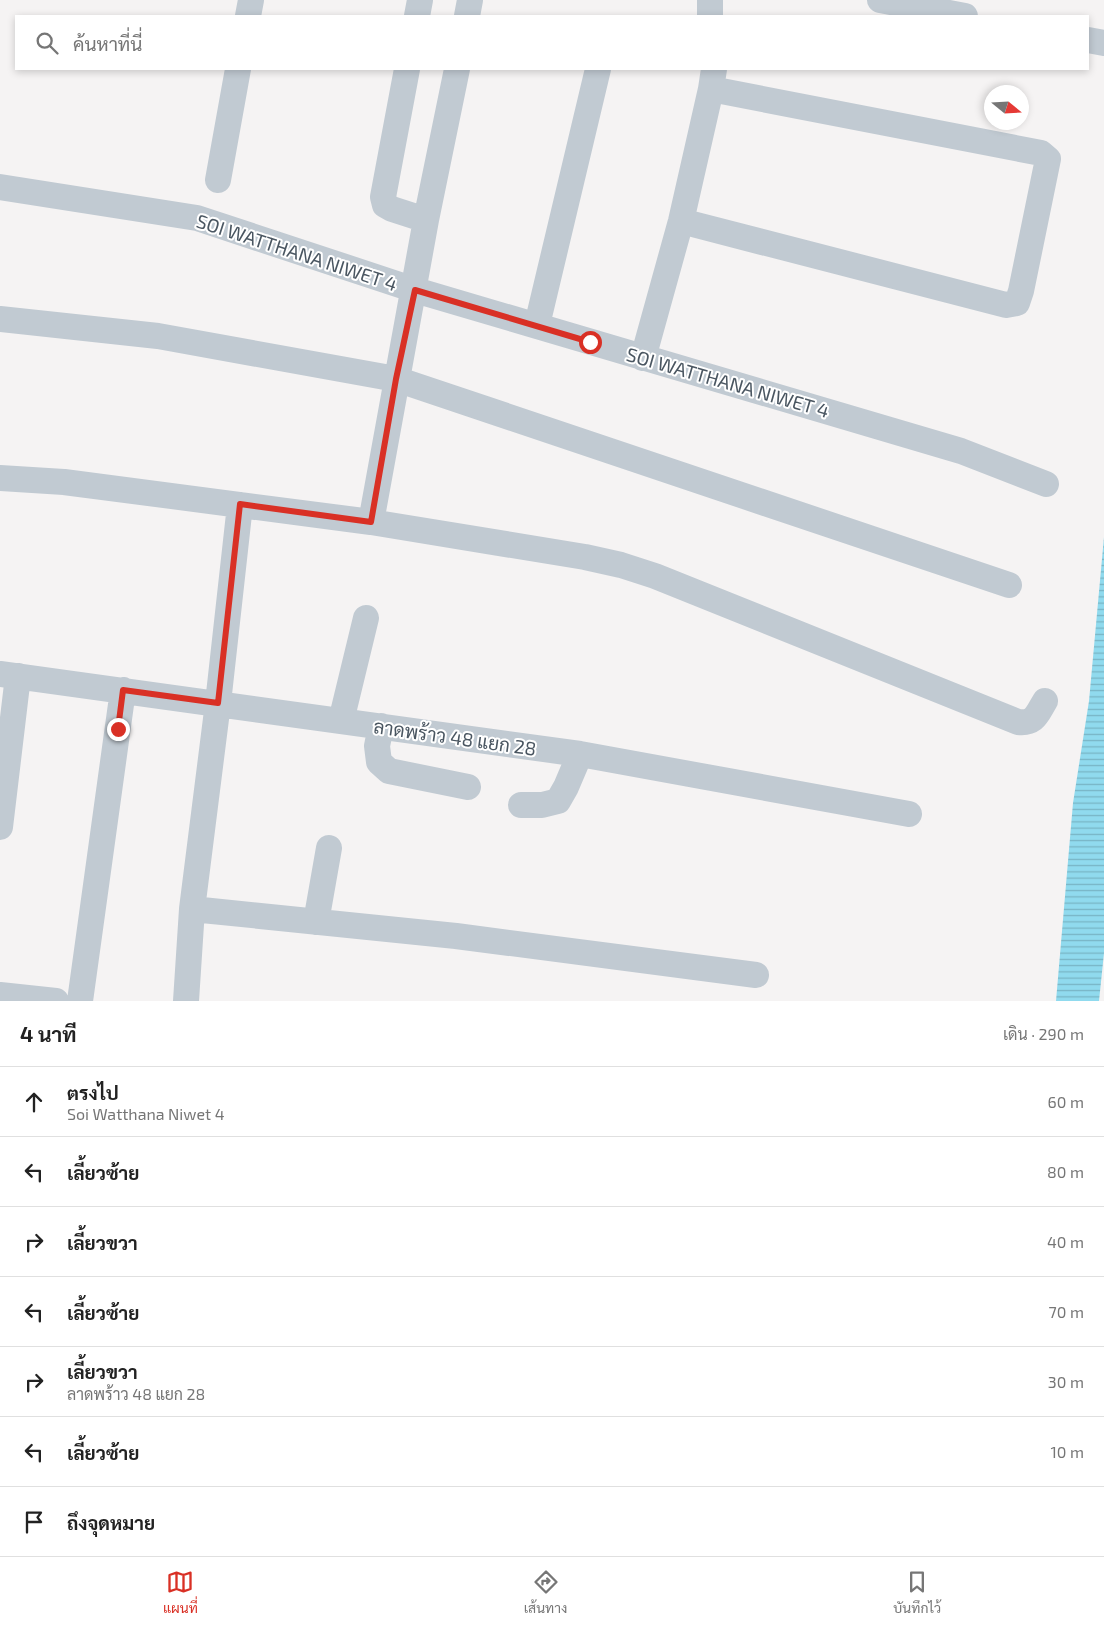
<!DOCTYPE html>
<html lang="th">
<meta charset="utf-8">
<style>
body{margin:0;font-family:"Exo 2",Sarabun,sans-serif;background:#f6f6f6;color:#222}
.compass{position:absolute;left:984px;top:85px;width:45px;height:45px;border-radius:50%;background:#fff;box-shadow:0 2px 8px #0003;rotate:108deg}
.stop{position:absolute;width:15px;height:15px;margin:-11px;border:4px solid #d93025;border-radius:50%;background:#fff}
.stop.end{background:#d93025;border-color:#fff;box-shadow:0 1px 5px #0008}
.list{margin:0;padding:0;list-style:none}
h2{display:flex;justify-content:space-between;align-items:center;height:65px;margin:0;padding:0 20px;font-size:21px}
h2 small{font-size:16px;font-weight:400;color:#767676}
.list li{display:grid;grid-template-columns:32px 1fr auto;gap:15px;align-items:center;box-sizing:border-box;height:70px;padding:0 20px;border-top:1px solid #e0e0e0}
.list b{display:block;font-size:19px;white-space:nowrap}
.list p{margin:0;font-size:16px;white-space:nowrap;color:#767676}
.list em{font-size:16px;font-style:normal;color:#767676}
.icon{flex:none;width:28px;height:28px;fill:none;stroke:currentColor;stroke-width:2;stroke-linecap:round;stroke-linejoin:round}
.map{position:relative;flex:none;width:1104px;height:1001px;overflow:hidden}
.search{position:absolute;background:#fff;box-shadow:0 2px 8px #0003;left:15px;right:15px;top:15px;height:55px;display:flex;align-items:center;gap:12px;box-sizing:border-box;padding:0 18px;border-radius:0px;color:#767676;font-size:19px}
.sheet{height:555px;background:#fff}
nav{display:flex;justify-content:space-around;align-items:center;box-sizing:border-box;height:70px;border-top:1px solid #e0e0e0;background:#fff;font-size:14px;color:#767676}
nav a{display:grid;justify-items:center;gap:2px}
nav .on{color:#d93025}
.map>svg:first-child{display:block}
.water{fill:url(#water-rules)}
.lines{fill:none;stroke-linecap:round;stroke-linejoin:round}
.minor{stroke:#c1cad2;stroke-width:26}
.route{stroke:#d93025;stroke-width:6}
.labels{text-anchor:middle;dominant-baseline:central;stroke-width:4;stroke-linejoin:round;paint-order:stroke}
.street-label{font-size:19px;fill:#4a5661;stroke:#fff}
</style>
<div class="map">
<svg width="1104" height="1001" viewBox="0 0 1104 1001">
<defs>
<pattern id="water-rules" width="6" height="5" patternUnits="userSpaceOnUse" patternTransform="scale(1.25)"><rect width="6" height="5" fill="#90daee"/><path d="M0 2.5h6" fill="none" stroke="#78b4c4"/></pattern>
</defs>
<rect width="100%" height="100%" fill="#f5f3f3"/>
<!-- water -->
<path class="water" d="M1104 537V953L1099 1001H1056L1073 803 1089 701Z"/>
<g class="lines">
<!-- minor -->
<path class="minor" d="M880 0 965 16
M248 16 251 0
M417 16 420 0
M467 16 470 0
M710 16V0
M1088 40 1104 43
M407 69 383 197 385 205 392 209 426 220
M218 180 238 69
M0 187 197 218 415 290 961 451 1046 484
M681 221 1006 305 1017 303 1021 291 1048 159 1041 153 711 89
M0 319 158 336 396 379 1009 585
M537 325 598 69
M643 358 681 221 711 89 714 69
M0 478 64 482 371 522 585 557 621 565 655 576 1018 722C1035 724 1037 714 1045 701
M371 522 426 220 457 69
M0 674 580 754 909 814
M341 721 366 618
M381 726 377 746 379 762 389 771 468 787
M521 805H542L558 801 566 787 580 754
M0 827 18 676
M192 909 456 936 756 975
M316 922 329 848
M0 995 56 1001
M80 1001 123 690
M186 1001 192 909 218 703 240 505"/>
</g>
<g class="lines">
<!-- route -->
<path class="route" d="M118 729 123 690 218 703 240 504 371 522 396 379 415 290 590 342"/>
</g>
<g class="labels">
<!-- street labels -->
<g class="street-label">
<text transform="translate(297 252) rotate(18)">SOI WATTHANA NIWET 4</text>
<text transform="translate(728 382) rotate(16)">SOI WATTHANA NIWET 4</text>
<text transform="translate(455 737) rotate(8)">ลาดพร้าว 48 แยก 28</text>
</g>
</g>
</svg>
<svg class="compass" viewBox="-18 -18 36 36"><path d="M0-13l5 13h-10z" fill="#e53935"/><path d="M0 13l5-13h-10z" fill="#767676"/></svg>
<div class="stop" style="left:590px;top:342px"></div>
<div class="stop end" style="left:118px;top:729px"></div>
<div class="search"><svg class="icon" aria-label="search" viewBox="0 0 24 24"><circle cx="10" cy="10" r="6"/><path d="M15 15l6 6"/></svg>ค้นหาที่นี่</div>
</div>
<section class="sheet">
<h2>4 นาที<small>เดิน · 290 m</small></h2>
<ul class="list">
<li><svg class="icon" aria-label="ahead" viewBox="0 0 24 24"><path d="M12 20V5M6 11l6-6 6 6"/></svg><div><b>ตรงไป</b><p>Soi Watthana Niwet 4</p></div><em>60 m</em></li>
<li><svg class="icon" aria-label="left" viewBox="0 0 24 24"><path d="M17 20v-9H6M10 6l-5 5 5 5"/></svg><div><b>เลี้ยวซ้าย</b></div><em>80 m</em></li>
<li><svg class="icon" aria-label="right" viewBox="0 0 24 24"><path d="M7 20v-9h11M14 6l5 5-5 5"/></svg><div><b>เลี้ยวขวา</b></div><em>40 m</em></li>
<li><svg class="icon" aria-label="left" viewBox="0 0 24 24"><path d="M17 20v-9H6M10 6l-5 5 5 5"/></svg><div><b>เลี้ยวซ้าย</b></div><em>70 m</em></li>
<li><svg class="icon" aria-label="right" viewBox="0 0 24 24"><path d="M7 20v-9h11M14 6l5 5-5 5"/></svg><div><b>เลี้ยวขวา</b><p>ลาดพร้าว 48 แยก 28</p></div><em>30 m</em></li>
<li><svg class="icon" aria-label="left" viewBox="0 0 24 24"><path d="M17 20v-9H6M10 6l-5 5 5 5"/></svg><div><b>เลี้ยวซ้าย</b></div><em>10 m</em></li>
<li><svg class="icon" aria-label="arrive" viewBox="0 0 24 24"><path d="M6 21V4h12l-3 4 3 4H6"/></svg><div><b>ถึงจุดหมาย</b></div></li>
</ul>
</section>
<nav>
<a class="on"><svg class="icon" aria-label="map" viewBox="0 0 24 24"><path d="M3 6l6-2 6 2 6-2v14l-6 2-6-2-6 2zM9 4v14M15 6v14"/></svg>แผนที่</a>
<a><svg class="icon" aria-label="directions" viewBox="0 0 24 24"><path d="M12 3l9 9-9 9-9-9zM9 14v-3h6M13 9l2 2-2 2"/></svg>เส้นทาง</a>
<a><svg class="icon" aria-label="saved" viewBox="0 0 24 24"><path d="M7 4h10v16l-5-4-5 4z"/></svg>บันทึกไว้</a>
</nav>
